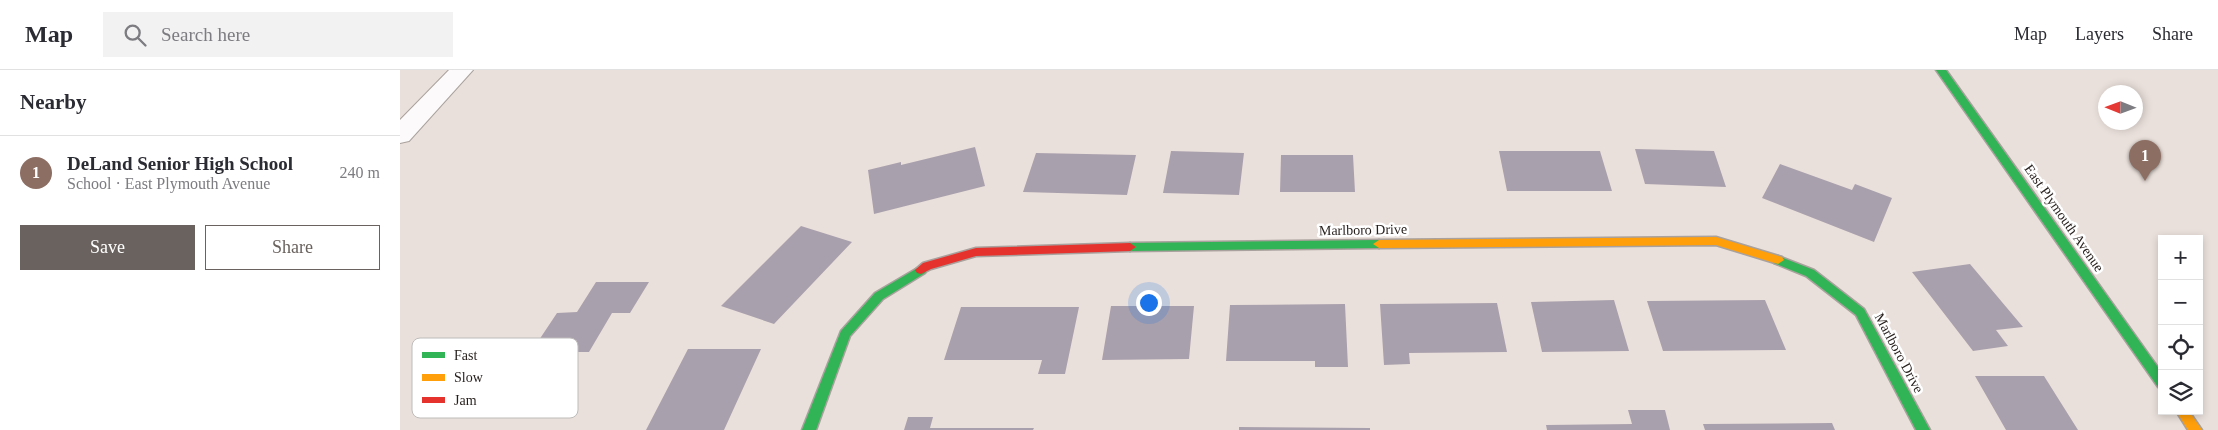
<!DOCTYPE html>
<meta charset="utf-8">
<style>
body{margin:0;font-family:Georgia,serif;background:#f2f2f3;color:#2b2b33}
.controls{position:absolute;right:15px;bottom:15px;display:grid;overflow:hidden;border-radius:0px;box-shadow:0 2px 8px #0003}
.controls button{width:45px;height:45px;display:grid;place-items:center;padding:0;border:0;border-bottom:1px solid #e1e1e2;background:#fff;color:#2b2b33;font:25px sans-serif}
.compass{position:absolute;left:1698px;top:15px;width:45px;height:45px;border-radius:50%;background:#fff;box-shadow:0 2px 8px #0003;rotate:271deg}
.you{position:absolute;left:748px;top:232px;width:18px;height:18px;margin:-12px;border:4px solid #fff;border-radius:50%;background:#1a73e8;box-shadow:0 0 0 8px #1a73e833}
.badge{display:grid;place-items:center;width:32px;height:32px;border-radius:50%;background:#6a625e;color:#fff;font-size:16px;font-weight:700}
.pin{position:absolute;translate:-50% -41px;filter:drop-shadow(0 1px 2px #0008)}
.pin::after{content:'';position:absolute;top:26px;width:18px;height:15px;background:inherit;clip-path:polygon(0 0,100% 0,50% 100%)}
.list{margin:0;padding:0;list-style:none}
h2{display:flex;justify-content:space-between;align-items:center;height:65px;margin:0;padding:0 20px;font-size:21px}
h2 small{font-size:16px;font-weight:400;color:#7c7c81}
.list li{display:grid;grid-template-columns:32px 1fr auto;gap:15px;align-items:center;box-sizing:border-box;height:75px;padding:0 20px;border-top:1px solid #e1e1e2}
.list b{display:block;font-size:19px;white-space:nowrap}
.list p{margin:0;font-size:16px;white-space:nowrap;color:#7c7c81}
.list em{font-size:16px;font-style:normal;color:#7c7c81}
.actions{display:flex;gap:10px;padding:15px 20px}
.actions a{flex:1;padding:11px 0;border:1px solid #6a625e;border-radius:0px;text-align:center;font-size:18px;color:#6a625e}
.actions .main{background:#6a625e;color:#fff}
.icon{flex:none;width:28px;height:28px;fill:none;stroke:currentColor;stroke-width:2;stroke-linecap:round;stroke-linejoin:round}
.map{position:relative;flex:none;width:1818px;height:360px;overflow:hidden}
header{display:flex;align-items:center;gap:30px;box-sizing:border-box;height:70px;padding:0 25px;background:#fff;border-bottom:1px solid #e1e1e2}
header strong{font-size:24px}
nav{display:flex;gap:28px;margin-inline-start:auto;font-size:18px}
.search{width:350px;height:45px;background:#f2f2f3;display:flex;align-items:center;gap:12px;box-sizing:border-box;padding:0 18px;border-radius:0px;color:#7c7c81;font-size:19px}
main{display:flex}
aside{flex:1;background:#fff}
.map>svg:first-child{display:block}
.building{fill:#a9a0ad}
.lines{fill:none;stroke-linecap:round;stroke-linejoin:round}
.street-casing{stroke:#a9a19d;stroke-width:2}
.fast-casing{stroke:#a9a19d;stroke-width:3}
.slow-casing{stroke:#a9a19d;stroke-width:3}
.jam-casing{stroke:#a9a19d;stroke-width:3}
.street{fill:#fcfafa;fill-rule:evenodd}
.fast{fill:#30b455;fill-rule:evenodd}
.slow{fill:#ff9f0a;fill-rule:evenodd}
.jam{fill:#e5322d;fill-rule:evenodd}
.labels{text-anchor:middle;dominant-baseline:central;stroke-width:5;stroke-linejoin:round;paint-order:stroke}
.street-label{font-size:14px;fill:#251e1b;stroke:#fff}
.key{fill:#fff;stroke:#bebcbb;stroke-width:1}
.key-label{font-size:14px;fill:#251e1b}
</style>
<header>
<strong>Map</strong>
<div class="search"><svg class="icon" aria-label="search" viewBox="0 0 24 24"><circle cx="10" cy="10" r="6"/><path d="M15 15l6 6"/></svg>Search here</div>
<nav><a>Map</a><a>Layers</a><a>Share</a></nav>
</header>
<main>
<aside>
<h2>Nearby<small></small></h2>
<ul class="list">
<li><span class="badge" style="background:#8d6e63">1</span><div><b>DeLand Senior High School</b><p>School · East Plymouth Avenue</p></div><em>240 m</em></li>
</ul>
<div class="actions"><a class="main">Save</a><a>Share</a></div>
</aside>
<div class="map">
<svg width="1818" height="360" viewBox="0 0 1818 360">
<rect width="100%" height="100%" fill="#eae0db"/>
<!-- building -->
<path class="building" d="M575 77 585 116 474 144 468 100 501 92V95Z
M1235 79 1314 81 1326 117 1245 114Z
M771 81 844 83 839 125 763 123Z
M1099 81H1200L1212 121H1107Z
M636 83 736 85 727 125 623 122Z
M881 85H953L955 122H880Z
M1380 94 1452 120 1455 114 1492 128 1474 172 1362 128Z
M401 156 452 172 374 254 321 236Z
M1570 194 1623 257 1596 260 1608 276 1573 281 1512 202Z
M196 212H249L230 243H212L189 282H131L157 243 177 242Z
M1214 230 1229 281 1142 282 1131 232Z
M1365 230 1386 280 1263 281 1247 231Z
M1097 233 1107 282 1009 283 1010 294 984 295 980 234Z
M945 234 948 297H915V291H826L830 235Z
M711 236H794L789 289 702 290Z
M561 237H679L665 304H638L642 290H544Z
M288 279H361L324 360H246Z
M1575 306H1644L1678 360H1606Z
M1228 340H1265L1270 360H1147L1146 355 1232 354Z
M508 347H533L530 358H634L633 360H504Z
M1432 353 1435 360H1305L1303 354Z
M839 357 970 358V360H839Z"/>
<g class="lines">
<!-- street casing -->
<g class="street-casing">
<path id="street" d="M49 0H73L9 71 0 73V50Z"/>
</g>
<!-- fast casing -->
<g class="fast-casing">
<path id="fast" d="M1536 0H1546L1762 303V318L1758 317Z
M979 170 985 174 979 178 730 181 724 177 730 173Z
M1378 186 1414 200 1464 239 1530 360H1516L1456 245 1406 206 1374 193 1372 190 1374 187Z
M521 196 525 197 527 200 525 203 483 229 450 266 416 360H402L441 261 475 223Z"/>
</g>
<!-- slow casing -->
<g class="slow-casing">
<path id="slow" d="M1316 167 1382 187 1384 190 1378 194 1316 175 979 178 973 174 979 170Z
M1776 341H1789L1802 360H1788Z"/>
</g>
<!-- jam casing -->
<g class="jam-casing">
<path id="jam" d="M730 173 736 177 730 181 576 186 531 199 521 204 517 203 515 200 523 193 576 178Z"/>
</g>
<!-- street -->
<use href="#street" class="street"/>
<!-- fast -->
<use href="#fast" class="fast"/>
<!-- slow -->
<use href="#slow" class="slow"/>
<!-- jam -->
<use href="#jam" class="jam"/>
</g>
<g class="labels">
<!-- street labels -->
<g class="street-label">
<text transform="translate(1664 148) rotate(55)">East Plymouth Avenue</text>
<text transform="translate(963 160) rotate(-1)">Marlboro Drive</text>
<text transform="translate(1499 283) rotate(62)">Marlboro Drive</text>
</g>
</g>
<!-- legend -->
<rect x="12" y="268" width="166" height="80" rx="8" class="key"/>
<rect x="22" y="282" width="23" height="6" fill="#30b455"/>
<rect x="22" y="304" width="23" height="7" fill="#ff9f0a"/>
<rect x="22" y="327" width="23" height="6" fill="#e5322d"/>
<g class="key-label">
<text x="54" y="290">Fast</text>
<text x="54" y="312">Slow</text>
<text x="54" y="335">Jam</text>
</g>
</svg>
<div class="controls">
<button>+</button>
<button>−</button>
<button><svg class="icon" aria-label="locate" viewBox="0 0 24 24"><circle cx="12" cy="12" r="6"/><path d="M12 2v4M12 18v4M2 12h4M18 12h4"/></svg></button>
<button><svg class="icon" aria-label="layers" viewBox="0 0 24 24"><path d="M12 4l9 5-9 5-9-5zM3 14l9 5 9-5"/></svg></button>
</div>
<svg class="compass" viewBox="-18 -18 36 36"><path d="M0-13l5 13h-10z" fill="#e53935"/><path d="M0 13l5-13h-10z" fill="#7c7c81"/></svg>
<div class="you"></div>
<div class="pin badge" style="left:1745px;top:111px;background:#8d6e63">1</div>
</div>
</main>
